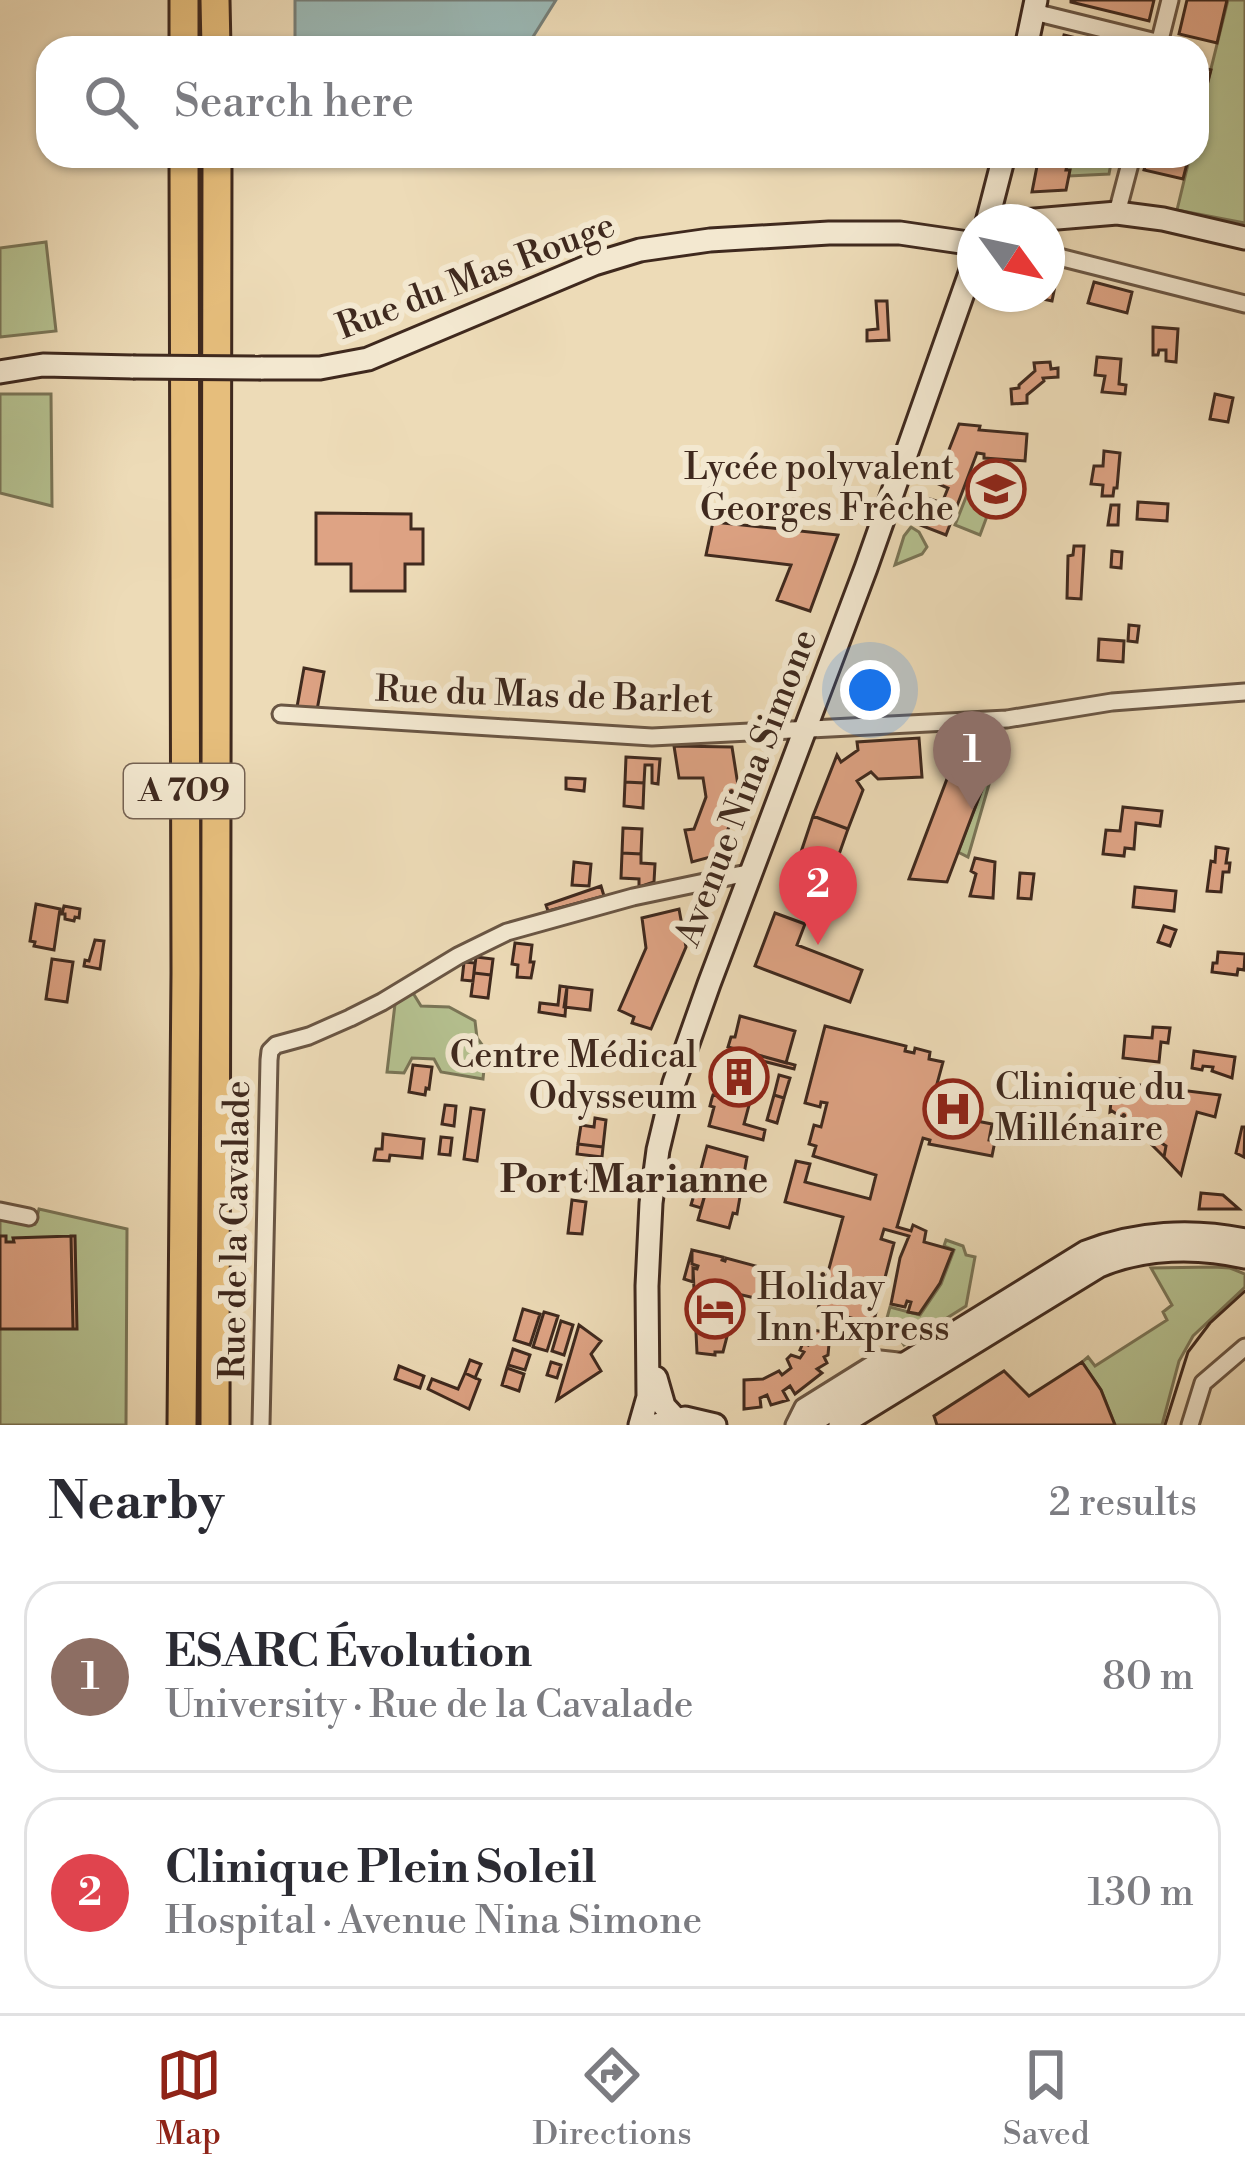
<!DOCTYPE html>
<meta charset="utf-8">
<style>
body{margin:0;font-family:"Libre Bodoni",serif;background:#f7f7f7;color:#2b2b33}
.compass{position:absolute;left:957px;top:204px;width:108px;height:108px;border-radius:50%;background:#fff;box-shadow:0 3px 9px #0004;rotate:123deg}
.you{position:absolute;left:870px;top:690px;width:42px;height:42px;margin:-30px;border:9px solid #fff;border-radius:50%;background:#1a73e8;box-shadow:0 0 0 18px #1a73e833}
.badge{display:grid;place-items:center;width:78px;height:78px;border-radius:50%;background:#8f2418;color:#fff;font-size:39px;font-weight:700}
.pin{position:absolute;translate:-50% -99px;filter:drop-shadow(0 3px 6px #0008)}
.pin::after{content:'';position:absolute;top:63px;width:42px;height:36px;background:inherit;clip-path:polygon(0 0,100% 0,50% 100%)}
.list{margin:0;padding:0;list-style:none}
h2{display:flex;justify-content:space-between;align-items:center;height:156px;margin:0;padding:0 48px;font-size:51px}
h2 small{font-size:39px;font-weight:400;color:#7c7c81}
.list li{display:grid;grid-template-columns:78px 1fr auto;gap:36px;align-items:center;box-sizing:border-box;height:192px;margin:0 24px 24px;padding:0 24px;border:3px solid #e1e1e2;border-radius:36px}
.list b{display:block;font-size:45px;white-space:nowrap}
.list p{margin:0;font-size:39px;white-space:nowrap;color:#7c7c81}
.list em{font-size:39px;font-style:normal;color:#7c7c81}
.icon{flex:none;width:66px;height:66px;fill:none;stroke:currentColor;stroke-width:2;stroke-linecap:round;stroke-linejoin:round}
.map{position:relative;flex:none;width:1245px;height:1425px;overflow:hidden}
.search{position:absolute;background:#fff;box-shadow:0 3px 9px #0004;left:36px;right:36px;top:36px;height:132px;display:flex;align-items:center;gap:30px;box-sizing:border-box;padding:0 42px;border-radius:36px;color:#7c7c81;font-size:45px}
.sheet{height:588px;background:#fff}
nav{display:flex;justify-content:space-around;align-items:center;box-sizing:border-box;height:168px;border-top:3px solid #e1e1e2;background:#fff;font-size:33px;color:#7c7c81}
nav a{display:grid;justify-items:center;gap:6px}
nav .on{color:#8f2418}
.map>svg:first-child{display:block}
.green{fill:#b5c190;stroke:#7a7557;stroke-width:3}
.water{fill:#9bb9b6;stroke:#767f79;stroke-width:3}
.building{fill:#dea384;stroke:#3f291e;stroke-width:3}
.lines{fill:none;stroke-linecap:round;stroke-linejoin:round}
.street-casing{stroke:#6a5644;stroke-width:21}
.secondary-casing{stroke:#3f291e;stroke-width:27}
.highway-casing{stroke:#3f291e;stroke-width:33}
.street{stroke:#f3e8d0;stroke-width:15}
.secondary{stroke:#f3e8d0;stroke-width:21}
.highway{stroke:#e6be7c;stroke-width:27}
.tram{stroke:#3f291e;stroke-width:3}
.secondary-bridge-casing{stroke:#3f291e;stroke-width:27;stroke-linecap:butt}
.secondary-bridge{stroke:#f3e8d0;stroke-width:21}
.labels{text-anchor:middle;dominant-baseline:central;stroke-width:12;stroke-linejoin:round;paint-order:stroke}
.shield{fill:#f3e8d0;stroke:#756253;stroke-width:3}
.shield-label{font-size:33px;font-weight:bold;fill:#3f291e}
.street-label{font-size:36px;fill:#3f291e;stroke:#f3e8d0}
.poi-label{font-size:36px;fill:#3f291e;stroke:#f3e8d0;text-anchor:end}
.neighbourhood-label{font-size:39px;font-weight:bold;fill:#3f291e;stroke:#f3e8d0}
</style>
<div class="map">
<svg width="1245" height="1425" viewBox="0 0 1245 1425">
<rect width="100%" height="100%" fill="#eddbb7"/>
<filter id="stains"><feTurbulence type="fractalNoise" baseFrequency=".00167" numOctaves="4"/><feColorMatrix values="0 0 0 0 .2 0 0 0 0 .09 0 0 0 0 .02 0 0 0 .5 -.17"/></filter>
<radialGradient id="worn" r=".72"><stop offset=".6" stop-color="#630" stop-opacity="0"/><stop offset="1" stop-color="#630" stop-opacity=".3"/></radialGradient>
<!-- green -->
<path class="green" d="M1228 0H1245V223L1177 210 1190 156H1197V109H1201Z
M1069 156 1112 158 1109 174 1069 176 1066 170Z
M46 242 56 331 0 337V248Z
M0 394H51L52 506 0 493Z
M972 482 996 492 980 535 955 525Z
M911 527 919 532 927 547 922 554 895 565 904 536Z
M993 746 990 781 968 857 958 852 984 784 971 779 973 772 952 764 954 747Z
M413 993 421 1006 449 1007 475 1021 477 1038 486 1050 483 1079 441 1072 434 1059 412 1058 404 1073 387 1072 395 1004Z
M39 1209 127 1229 126 1425H0V1218L35 1224Z
M946 1240 963 1246 966 1255 975 1257 966 1306 904 1345 893 1328 885 1325 890 1307 920 1315 941 1284 954 1250 944 1246Z
M1214 1267 1230 1268 1245 1274V1287L1193 1336 1179 1361 1162 1425H1115L1101 1390 1082 1362 1088 1357 1095 1366 1167 1320 1163 1312 1172 1305 1151 1268Z"/>
<!-- water -->
<path class="water" d="M295 0H556L526 48H295Z"/>
<!-- building -->
<path class="building" d="M1071 0H1154L1149 21 1071 2Z
M1187 0H1227L1217 43 1179 34Z
M1064 35 1105 45 1118 48H1061Z
M1197 67 1211 70 1197 124Z
M1039 156H1069L1066 170H1070L1066 190 1032 192Z
M1148 156H1189L1183 179 1144 170Z
M1094 282 1132 292 1127 313 1088 303Z
M1047 284 1055 286 1052 301 1024 295 1047 294Z
M876 301H887L889 340 867 341V330L878 329Z
M1153 327 1178 329 1176 362 1166 361V350H1159L1158 355H1153Z
M1097 357 1121 359 1119 384 1126 385 1125 394 1102 392 1105 376 1095 375Z
M1050 362 1051 369 1058 368V377L1043 378 1044 381 1027 395V403L1012 404 1011 389 1019 388V385L1035 371 1034 363Z
M1215 394 1233 398 1228 422 1210 419Z
M959 424 980 426 979 430 1027 434 1025 461 984 458V454L977 453 946 535 920 525 930 499 942 503 948 488 936 483Z
M1104 451 1120 453 1117 488H1114L1113 496H1102L1103 485 1091 484 1094 466H1103Z
M1138 502 1168 504 1167 521 1137 519Z
M1111 505H1119L1118 525H1108Z
M316 513 411 514V529H423V564H405V591H351V564H316Z
M713 522 838 535 810 611 777 600 791 565 706 555Z
M1074 546H1084L1081 599 1067 598 1068 556 1073 555Z
M1112 551 1122 552 1121 568 1111 567Z
M1129 625 1139 626 1137 642 1128 641Z
M1099 639 1124 641 1123 662 1098 660Z
M304 668 324 672 317 710 297 707Z
M919 738 922 777 878 779 871 772 857 781 863 790 848 829 813 816 837 755 841 762 858 750 857 742Z
M674 746 732 747 740 798 718 855 692 862 685 830 694 829 706 797 703 778H679Z
M626 757 660 759 658 784 652 783V765H645L644 783 625 782Z
M952 764 974 773 971 779 950 771Z
M950 771 984 784 947 882 909 879Z
M566 778 585 779 584 791 566 789Z
M625 782 644 783 643 808 624 806Z
M1123 807 1162 811 1160 826 1136 823 1134 849 1125 848 1124 856 1103 854 1106 830 1120 831Z
M813 816 848 829 830 880 808 873 811 865 798 861Z
M623 828 642 829 641 854 622 853Z
M1216 847 1228 849 1226 863H1230L1229 872H1223L1221 892 1207 891 1211 861 1215 862Z
M622 853 641 854V863L655 864 654 882 639 887V879L621 878Z
M975 858 995 862 993 898 970 896 976 874 971 871Z
M574 862 591 864 589 886 572 885Z
M1020 873 1034 874 1031 899 1018 898Z
M601 886 604 896 548 911 546 905Z
M1135 887 1176 891 1174 911 1133 907Z
M36 904 60 909 54 950 34 946 35 942 30 941Z
M64 906 80 909 79 918 75 917 74 921 65 919V914H62Z
M679 909 686 947 651 1029 632 1023 634 1017 619 1010 646 948 642 918Z
M775 913 805 924 797 945 862 970 850 1002 755 966Z
M1164 926 1176 930 1170 946 1158 942Z
M95 940 104 941 100 969 84 966 85 960 89 961Z
M515 943 532 945 530 962H534L531 978 517 977 518 965 512 964Z
M1218 952 1245 954 1244 970 1238 969 1237 975 1212 972 1213 963H1217Z
M476 957 493 959 491 975 474 973Z
M52 959 73 962 67 1002 46 999Z
M464 962 475 963 473 981 462 980Z
M474 973 491 975 488 998 471 996Z
M560 986 567 987 565 1016 539 1012 540 1003 558 1005Z
M567 987 592 990 590 1010 564 1007Z
M740 1016 795 1031 786 1063 744 1051 743 1056 761 1060 744 1124 765 1130 763 1140 709 1126 714 1107 710 1106 712 1098 713 1095 717 1096 729 1052 731 1053 732 1048 728 1047 731 1037H735Z
M825 1026 906 1046 905 1051 914 1053 915 1048 930 1052 929 1059 943 1062 928 1117 934 1119 935 1113 992 1124 989 1140 995 1141 992 1156 929 1144 930 1140 923 1138 897 1227 911 1231 913 1225 926 1231 924 1242 953 1250 940 1283 919 1314 908 1312 911 1302 907 1301 905 1307 891 1304 900 1258 909 1236 884 1229 881 1239 894 1243 873 1324 818 1309 843 1217 785 1202 796 1161 810 1164 805 1182 870 1199 876 1175 813 1156 816 1146 809 1144 814 1125 821 1127 827 1103 821 1102 820 1107 805 1103Z
M1153 1027 1170 1028 1168 1043 1161 1042 1159 1062 1123 1058 1125 1036 1152 1038Z
M744 1051 795 1065 794 1069 743 1056Z
M1194 1051 1235 1057 1232 1078 1212 1071 1213 1067 1203 1066 1202 1070 1192 1068Z
M413 1065 432 1067 429 1089 426 1088 425 1095 409 1092Z
M779 1075 790 1078 784 1098 774 1095Z
M1113 1078 1133 1080 1132 1084 1220 1095 1215 1117 1197 1112 1181 1175 1164 1157 1166 1146 1148 1134 1147 1140 1129 1122 1112 1111 1110 1112Z
M774 1095 784 1098 777 1123 767 1120Z
M445 1105 456 1106 454 1126 442 1124Z
M471 1108 484 1110 477 1161 464 1159Z
M595 1118 606 1120 603 1147 578 1144 581 1125 594 1127Z
M1242 1127H1245L1244 1157 1236 1153Z
M383 1134 424 1139 422 1158 390 1155 389 1161 374 1160 376 1149H382Z
M1148 1134 1166 1146 1164 1157 1147 1140Z
M441 1137 452 1138 450 1155 439 1154Z
M578 1144 603 1147 602 1157 577 1154Z
M707 1146 747 1157 737 1214 733 1213 729 1228 698 1220 706 1191 696 1188Z
M588 1166 618 1170 615 1190 585 1186Z
M696 1188 706 1191 701 1208 691 1205Z
M1201 1193 1223 1195 1239 1209H1199Z
M572 1200 586 1202 582 1234 568 1233Z
M0 1236H6V1242H14L13 1238 71 1236 73 1329H0Z
M71 1236H75L77 1329H73Z
M692 1250 723 1257 722 1260 725 1261 726 1258 767 1269 759 1299 738 1294 723 1352H715V1355L697 1353 693 1268 697 1269 698 1266 692 1264Z
M692 1250V1264L698 1266 697 1269 693 1268V1282L684 1279Z
M523 1309 540 1314 530 1345 514 1340Z
M544 1312 558 1316 547 1351 533 1347Z
M561 1321 573 1325 564 1355 552 1351Z
M579 1325 601 1341 591 1354 601 1371 557 1400Z
M807 1329 830 1333 828 1355 824 1357 827 1363 817 1369 822 1373 795 1394 790 1386 783 1391 788 1400 771 1405 767 1395 760 1398 761 1407 744 1409V1380L763 1379 779 1371 782 1375 791 1368 787 1359 791 1355 800 1358 804 1352 800 1350 803 1343 808 1345 811 1334 807 1333Z
M513 1349 530 1355 525 1370 508 1365Z
M470 1360 481 1364 475 1378 465 1373Z
M551 1362 561 1365 557 1378 547 1375Z
M1082 1362 1101 1390 1115 1425H937L934 1416 1004 1371 1029 1396Z
M399 1366 424 1376 420 1388 395 1379Z
M507 1368 524 1374 519 1391 502 1385Z
M465 1373 480 1380 469 1409 428 1389 432 1379 458 1389Z"/>
<g class="lines">
<!-- street casing -->
<g class="street-casing">
<path id="street" d="M1034 12 1160 43
M1158 48 1170 0
M1117 213 1132 156
M1047 254 1245 304
M281 714 652 737 1007 719 1112 702 1245 692
M0 1211 29 1217
M261 1425 269 1060 270 1051 276 1045 309 1036 350 1018 382 1002 458 956 507 932 633 897 752 872
M794 1425 803 1407 880 1359 907 1362
M1190 1425 1203 1383 1245 1347"/>
</g>
<!-- secondary casing -->
<g class="secondary-casing">
<path id="secondary" d="M1026 48 1036 0
M987 222 1004 156
M1010 222 1117 213 1163 219 1245 238
M261 368H320L368 359 594 264 640 250 710 240 829 233H900L975 244
M0 372 43 365 133 367
M656 1378 664 1406 676 1419
M640 1425 648 1397 647 1286 651 1203 658 1150 674 1083 709 984 866 568 975 259
M656 1425 685 1418 715 1425
M806 1425 1086 1252C1135 1232 1193 1229 1245 1240
M840 1425 1099 1266C1144 1247 1197 1246 1245 1257"/>
</g>
<!-- highway casing -->
<g class="highway-casing">
<path id="highway" d="M215 0 216 48
M184 48V0
M182 1425 186 973 184 156
M215 1425 217 156"/>
</g>
<!-- street -->
<use href="#street" class="street"/>
<!-- secondary -->
<use href="#secondary" class="secondary"/>
<!-- highway -->
<use href="#highway" class="highway"/>
<!-- tram -->
<path class="tram" d="M1165 1425 1188 1352 1210 1323 1245 1291"/>
<!-- secondary-bridge casing -->
<g class="secondary-bridge-casing">
<path id="secondary-bridge" d="M133 367 261 368"/>
</g>
<!-- secondary-bridge -->
<use href="#secondary-bridge" class="secondary-bridge"/>
</g>
<!-- icons -->
<defs>
<g id="school-ring" transform="scale(3)"><circle r="9.5" fill="#f3e8d0" stroke="#8f2418" stroke-width="1.5"/><path d="M0-5L7-2L0 1L-7-2ZM-4 1L0 2.5L4 1V4Q0 6-4 4Z" fill="#8f2418"/></g>
<g id="building-ring" transform="scale(3)"><circle r="9.5" fill="#f3e8d0" stroke="#8f2418" stroke-width="1.5"/><path d="M-4-6H4V6H1V3H-1V6H-4ZM-2.5-4.3h1.7v1.8h-1.7ZM.8-4.3h1.7v1.8H.8ZM-2.5-1h1.7V.8h-1.7ZM.8-1h1.7V.8H.8Z" fill="#8f2418"/></g>
<g id="hospital-ring" transform="scale(3)"><circle r="9.5" fill="#f3e8d0" stroke="#8f2418" stroke-width="1.5"/><path d="M-5-5h3v3.5h4V-5h3V5h-3V1.5h-4V5h-3Z" fill="#8f2418"/></g>
<g id="hotel-ring" transform="scale(3)"><circle r="9.5" fill="#f3e8d0" stroke="#8f2418" stroke-width="1.5"/><path d="M-6-4.5h1.5V1H6V5H4.5V3h-9V5H-6ZM-4 0a1.8 1.8 0 1 1 3.6 0ZM.5 0V-2.5h3Q6-2.5 6 0Z" fill="#8f2418"/></g>
</defs>
<g fill-rule="evenodd">
<use href="#school-ring" x="996" y="489"/>
<use href="#building-ring" x="739" y="1077"/>
<use href="#hospital-ring" x="953" y="1109"/>
<use href="#hotel-ring" x="715" y="1309"/>
</g>
<g class="labels">
<!-- shield labels -->
<rect class="shield" x="124" y="764" width="120" height="54" rx="9"/>
<g class="shield-label">
<text x="184" y="791">A 709</text>
</g>
<!-- street labels -->
<g class="street-label">
<text transform="translate(476 277) rotate(-21)">Rue du Mas Rouge</text>
<text transform="translate(544 696) rotate(2)">Rue du Mas de Barlet</text>
<text transform="translate(747 788) rotate(-69)">Avenue Nina Simone</text>
<text transform="translate(236 1230) rotate(-89)">Rue de la Cavalade</text>
</g>
<!-- poi labels -->
<g class="poi-label">
<text x="954" y="468">Lycée polyvalent<tspan x="954" dy="41">Georges Frêche</tspan></text>
<text x="697" y="1056">Centre Médical<tspan x="697" dy="41">Odysseum</tspan></text>
<text x="995" y="1088" text-anchor="start">Clinique du<tspan x="995" dy="41">Millénaire</tspan></text>
<text x="757" y="1288" text-anchor="start">Holiday<tspan x="757" dy="41">Inn Express</tspan></text>
</g>
<!-- neighbourhood labels -->
<g class="neighbourhood-label">
<text x="634" y="1180">Port Marianne</text>
</g>
</g>
<rect width="100%" height="100%" filter="url(#stains)"/>
<rect width="100%" height="100%" fill="url(#worn)"/>
</svg>
<svg class="compass" viewBox="-18 -18 36 36"><path d="M0-13l5 13h-10z" fill="#e53935"/><path d="M0 13l5-13h-10z" fill="#7c7c81"/></svg>
<div class="you"></div>
<div class="pin badge" style="left:972px;top:810px;background:#8d6e63">1</div>
<div class="pin badge" style="left:818px;top:945px;background:#e0444e">2</div>
<div class="search"><svg class="icon" aria-label="search" viewBox="0 0 24 24"><circle cx="10" cy="10" r="6"/><path d="M15 15l6 6"/></svg>Search here</div>
</div>
<section class="sheet">
<h2>Nearby<small>2 results</small></h2>
<ul class="list">
<li><span class="badge" style="background:#8d6e63">1</span><div><b>ESARC Évolution</b><p>University · Rue de la Cavalade</p></div><em>80 m</em></li>
<li><span class="badge" style="background:#e0444e">2</span><div><b>Clinique Plein Soleil</b><p>Hospital · Avenue Nina Simone</p></div><em>130 m</em></li>
</ul>
</section>
<nav>
<a class="on"><svg class="icon" aria-label="map" viewBox="0 0 24 24"><path d="M3 6l6-2 6 2 6-2v14l-6 2-6-2-6 2zM9 4v14M15 6v14"/></svg>Map</a>
<a><svg class="icon" aria-label="directions" viewBox="0 0 24 24"><path d="M12 3l9 9-9 9-9-9zM9 14v-3h6M13 9l2 2-2 2"/></svg>Directions</a>
<a><svg class="icon" aria-label="saved" viewBox="0 0 24 24"><path d="M7 4h10v16l-5-4-5 4z"/></svg>Saved</a>
</nav>
